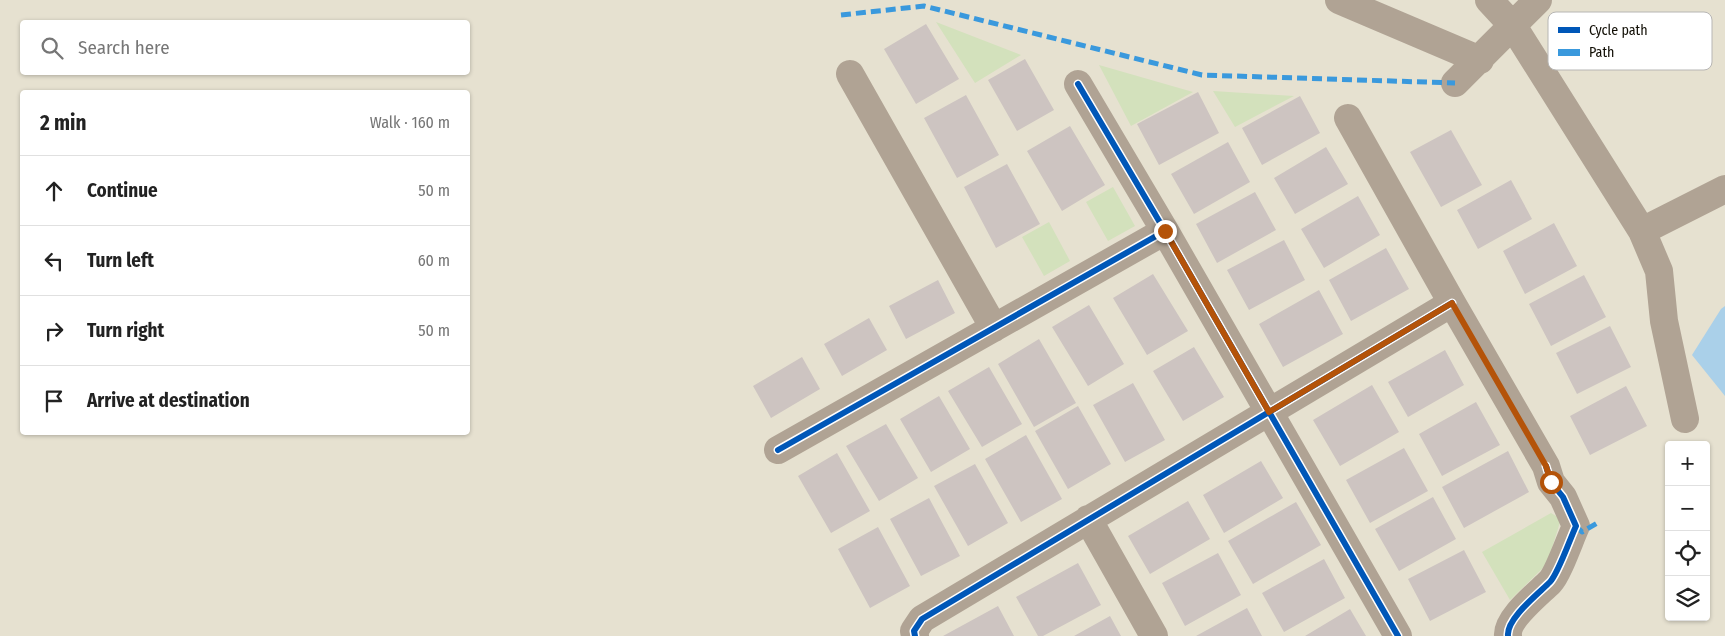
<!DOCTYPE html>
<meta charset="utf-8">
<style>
body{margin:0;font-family:"Fira Sans Condensed",sans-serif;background:#f6f6f6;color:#222}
.controls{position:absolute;right:15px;bottom:15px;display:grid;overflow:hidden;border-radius:5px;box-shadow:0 1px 4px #0004}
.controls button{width:45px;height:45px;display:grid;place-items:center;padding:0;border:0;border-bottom:1px solid #e0e0e0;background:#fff;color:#222;font:25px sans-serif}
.stop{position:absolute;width:15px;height:15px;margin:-11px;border:4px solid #b45309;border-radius:50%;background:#fff}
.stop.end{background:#b45309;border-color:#fff;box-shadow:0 1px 5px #0008}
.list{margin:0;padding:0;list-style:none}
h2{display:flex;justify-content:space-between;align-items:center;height:65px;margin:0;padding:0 20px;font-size:21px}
h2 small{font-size:16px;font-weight:400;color:#767676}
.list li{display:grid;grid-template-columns:32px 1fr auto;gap:15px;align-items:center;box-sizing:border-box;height:70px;padding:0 20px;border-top:1px solid #e0e0e0}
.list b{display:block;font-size:19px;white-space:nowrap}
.list em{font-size:16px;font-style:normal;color:#767676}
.icon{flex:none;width:28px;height:28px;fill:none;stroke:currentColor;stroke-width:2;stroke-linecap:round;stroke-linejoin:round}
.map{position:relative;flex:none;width:1725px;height:636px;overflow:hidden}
.search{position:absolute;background:#fff;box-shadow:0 1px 4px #0004;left:20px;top:20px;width:450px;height:55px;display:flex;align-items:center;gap:12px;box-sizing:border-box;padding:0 18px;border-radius:5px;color:#767676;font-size:19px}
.panel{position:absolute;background:#fff;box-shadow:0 1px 4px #0004;left:20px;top:90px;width:450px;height:345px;border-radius:5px}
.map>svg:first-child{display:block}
.green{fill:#d3e1bc}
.water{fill:#aad0e9}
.building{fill:#cdc4c1}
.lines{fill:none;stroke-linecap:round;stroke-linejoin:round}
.minor{stroke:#b0a394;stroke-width:28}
.quiet{stroke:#3a99dd;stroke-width:5;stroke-dasharray:10 5;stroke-linecap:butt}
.cycleway-casing{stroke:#fff;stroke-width:9}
.cycleway{stroke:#0057b8;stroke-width:6}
.route{stroke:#b45309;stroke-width:6}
.key{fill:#fff;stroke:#b7b6b4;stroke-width:1}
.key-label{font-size:14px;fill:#100d04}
</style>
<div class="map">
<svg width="1725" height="636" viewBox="0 0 1725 636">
<rect width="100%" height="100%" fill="#e6e1d0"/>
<!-- green -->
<path class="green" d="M936 22 1021 55 975 83Z
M1099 65 1193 92 1131 126Z
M1213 91 1294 96 1235 127Z
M1113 187 1135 226 1108 241 1086 202Z
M1049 222 1070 261 1044 276 1022 237Z
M1551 513 1561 519 1547 564 1510 600 1482 552Z"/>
<!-- water -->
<path class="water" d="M1725 306V396L1692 355 1721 309Z"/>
<!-- building -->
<path class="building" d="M926 24 959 79 916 104 884 49Z
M1025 59 1054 110 1017 131 988 80Z
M1198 92 1219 133 1159 165 1137 124Z
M966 95 999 155 957 178 924 118Z
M1300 96 1320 133 1262 165 1242 128Z
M1070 126 1105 185 1062 211 1027 151Z
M1451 130 1482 185 1441 207 1410 152Z
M1228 142 1250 182 1194 214 1171 174Z
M1326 147 1348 184 1295 214 1274 178Z
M1007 164 1040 224 996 248 964 187Z
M1511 180 1532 219 1478 249 1457 210Z
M1255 192 1276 230 1217 263 1196 224Z
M1358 196 1380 235 1324 268 1301 229Z
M1554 223 1577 266 1525 294 1503 251Z
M1284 240 1305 280 1249 310 1227 270Z
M1386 248 1409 289 1351 321 1329 280Z
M1153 274 1188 331 1147 355 1113 298Z
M1584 275 1606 317 1551 346 1529 304Z
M938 280 955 313 906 339 889 306Z
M1319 290 1343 334 1283 367 1259 324Z
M1089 305 1124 364 1088 386 1052 327Z
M869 318 887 350 842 376 824 344Z
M1610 326 1631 367 1577 394 1556 353Z
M1039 339 1076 403 1034 427 998 364Z
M1194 347 1224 397 1183 421 1153 371Z
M1445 350 1464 385 1408 417 1388 382Z
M802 357 820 389 771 418 753 386Z
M989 367 1022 424 982 447 948 391Z
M1133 383 1165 440 1125 462 1093 405Z
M1372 385 1399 432 1340 466 1313 420Z
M1626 386 1647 426 1590 455 1570 416Z
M939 396 970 449 931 472 900 419Z
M1476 402 1500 445 1442 476 1419 434Z
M1078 406 1111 464 1068 489 1035 431Z
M886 424 918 478 879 501 846 446Z
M1026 435 1062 499 1021 522 985 459Z
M1404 448 1428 491 1370 523 1346 480Z
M1508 451 1529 492 1464 528 1442 487Z
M837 453 870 511 831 533 798 476Z
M1261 461 1283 498 1224 533 1203 495Z
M975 464 1008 523 968 546 934 486Z
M1433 497 1456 539 1399 571 1375 529Z
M929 498 960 556 921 576 890 519Z
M1188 501 1210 539 1150 574 1128 536Z
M1296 502 1321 545 1253 584 1228 541Z
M878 527 910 586 870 608 838 549Z
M1464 550 1486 592 1430 621 1408 579Z
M1218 553 1241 595 1185 626 1162 583Z
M1324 559 1345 598 1284 632 1262 593Z
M1078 563 1101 605 1043 636H1038L1016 597Z
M998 606 1014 636H943Z
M1247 608 1262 636H1196Z
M1350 609 1366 636H1305Z
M1110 616 1121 636H1074Z"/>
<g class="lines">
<!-- minor -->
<path class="minor" d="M1339 0 1480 60
M1489 0 1513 26 1642 231 1725 189
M850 74 994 328
M1455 83 1538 0
M1078 84 1165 231 1398 636
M1348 118 1452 303 1546 466 1551 482 1563 497 1576 526C1570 539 1558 574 1550 582 1538 594 1506 619 1508 636
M1642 231 1659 271 1664 321 1685 419
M778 450 1165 231
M1088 519 1154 636
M915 636 914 631 922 619 1452 303"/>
<!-- quiet -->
<path class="quiet" d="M841 15 924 6 1202 75 1455 83
M1576 526 1582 532 1599 522"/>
<!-- cycleway casing -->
<g class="cycleway-casing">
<path id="cycleway" d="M1078 84 1165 231 1398 636
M778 450 1165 231
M915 636 914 631 922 619 1452 303
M1508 636C1506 619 1538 594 1550 582 1558 574 1570 539 1576 526L1563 497 1551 482 1546 466"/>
</g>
<!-- cycleway -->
<use href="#cycleway" class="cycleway"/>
</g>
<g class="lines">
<!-- route -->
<path class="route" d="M1165 231 1269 412 1452 303 1546 466 1551 482"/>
</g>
<!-- legend -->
<rect x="1548" y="12" width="164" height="58" rx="8" class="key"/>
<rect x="1558" y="27" width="22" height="6" fill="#0057b8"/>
<rect x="1558" y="49" width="22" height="7" fill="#3a99dd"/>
<g class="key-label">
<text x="1589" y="35">Cycle path</text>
<text x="1589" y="57">Path</text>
</g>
</svg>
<div class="controls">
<button>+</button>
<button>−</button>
<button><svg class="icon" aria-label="locate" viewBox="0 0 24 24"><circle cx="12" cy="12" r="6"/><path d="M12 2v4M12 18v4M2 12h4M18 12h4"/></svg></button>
<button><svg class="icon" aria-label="layers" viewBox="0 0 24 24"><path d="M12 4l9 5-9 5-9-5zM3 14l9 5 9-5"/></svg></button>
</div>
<div class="stop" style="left:1551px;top:482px"></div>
<div class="stop end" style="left:1165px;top:231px"></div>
<div class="search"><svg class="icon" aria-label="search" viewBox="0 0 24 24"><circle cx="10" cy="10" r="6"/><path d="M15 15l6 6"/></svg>Search here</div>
<section class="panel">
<h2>2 min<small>Walk · 160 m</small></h2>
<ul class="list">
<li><svg class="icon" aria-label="ahead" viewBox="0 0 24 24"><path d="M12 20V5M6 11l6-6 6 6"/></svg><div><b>Continue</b></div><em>50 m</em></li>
<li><svg class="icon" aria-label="left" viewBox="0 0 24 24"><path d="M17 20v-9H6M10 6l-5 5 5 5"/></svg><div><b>Turn left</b></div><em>60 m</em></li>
<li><svg class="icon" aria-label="right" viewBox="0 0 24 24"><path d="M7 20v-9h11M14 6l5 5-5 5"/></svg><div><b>Turn right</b></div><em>50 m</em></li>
<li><svg class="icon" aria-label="arrive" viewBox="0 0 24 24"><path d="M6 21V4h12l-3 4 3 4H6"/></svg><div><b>Arrive at destination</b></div></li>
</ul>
</section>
</div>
